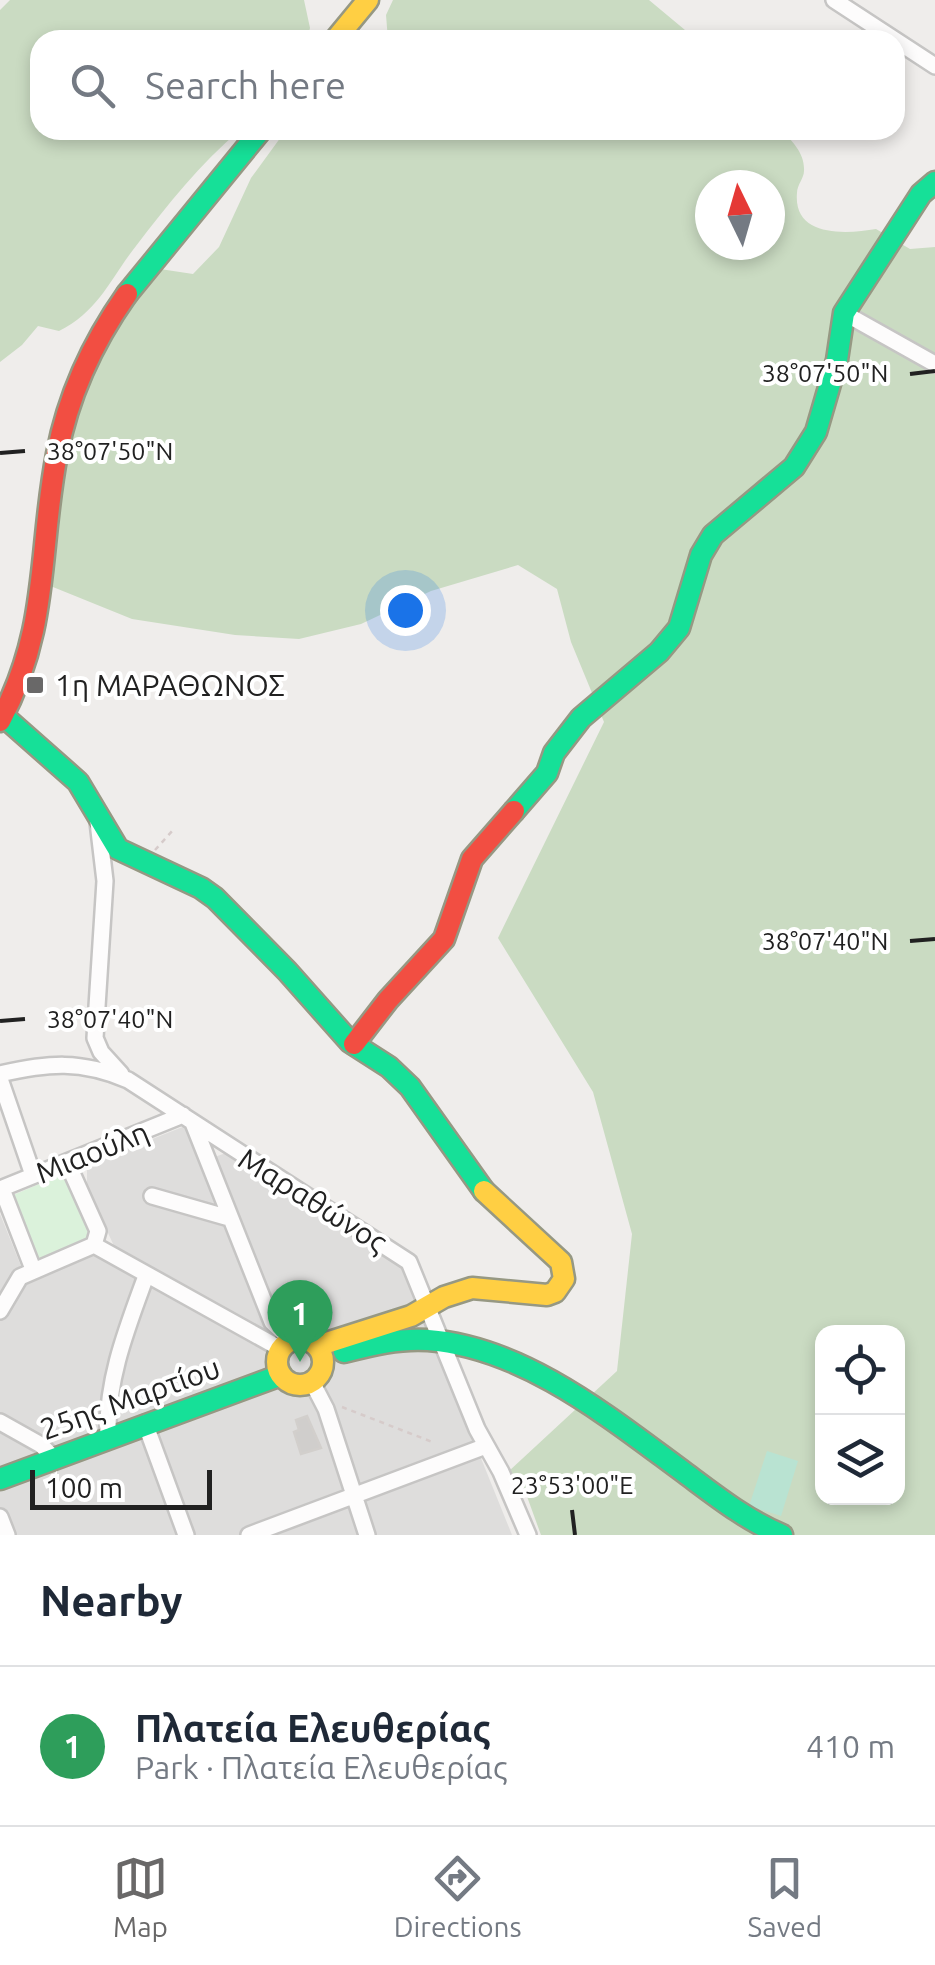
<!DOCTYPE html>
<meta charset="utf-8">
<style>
body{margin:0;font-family:Ubuntu,sans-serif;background:#f2f2f3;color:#1f2937}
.controls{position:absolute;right:30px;bottom:30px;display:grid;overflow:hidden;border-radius:20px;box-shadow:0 5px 15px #0003}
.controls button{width:90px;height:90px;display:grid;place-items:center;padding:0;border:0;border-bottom:2px solid #e0e1e3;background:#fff;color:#1f2937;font:50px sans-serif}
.compass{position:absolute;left:695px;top:170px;width:90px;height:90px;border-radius:50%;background:#fff;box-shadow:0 5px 15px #0003;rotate:355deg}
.scale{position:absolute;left:30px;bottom:25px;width:182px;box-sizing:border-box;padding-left:10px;border:5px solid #212121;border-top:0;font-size:28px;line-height:35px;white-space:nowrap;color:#212121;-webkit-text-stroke:8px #fff;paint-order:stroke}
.you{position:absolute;left:405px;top:610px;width:35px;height:35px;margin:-25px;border:8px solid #fff;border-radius:50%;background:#1a73e8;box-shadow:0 0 0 15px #1a73e833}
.badge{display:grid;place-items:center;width:65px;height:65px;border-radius:50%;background:#696868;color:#fff;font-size:32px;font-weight:700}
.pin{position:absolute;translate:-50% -82px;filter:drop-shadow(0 2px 5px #0008)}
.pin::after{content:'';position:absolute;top:52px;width:35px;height:30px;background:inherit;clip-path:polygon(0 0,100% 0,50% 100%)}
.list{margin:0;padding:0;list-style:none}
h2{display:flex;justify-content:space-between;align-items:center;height:130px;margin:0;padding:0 40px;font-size:42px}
h2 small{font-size:32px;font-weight:400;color:#747a83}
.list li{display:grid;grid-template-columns:65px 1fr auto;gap:30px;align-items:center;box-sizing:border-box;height:160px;padding:0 40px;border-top:2px solid #e0e1e3}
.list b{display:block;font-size:38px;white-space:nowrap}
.list p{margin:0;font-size:32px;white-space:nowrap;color:#747a83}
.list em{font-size:32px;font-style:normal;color:#747a83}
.icon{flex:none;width:55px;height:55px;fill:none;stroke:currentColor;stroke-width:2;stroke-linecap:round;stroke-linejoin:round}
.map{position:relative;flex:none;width:935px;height:1535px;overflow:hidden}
.search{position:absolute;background:#fff;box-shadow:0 5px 15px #0003;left:30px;right:30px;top:30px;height:110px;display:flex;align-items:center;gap:25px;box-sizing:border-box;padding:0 35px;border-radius:30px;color:#747a83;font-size:38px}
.sheet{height:290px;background:#fff}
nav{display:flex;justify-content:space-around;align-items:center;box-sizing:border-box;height:140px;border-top:2px solid #e0e1e3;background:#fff;font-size:28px;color:#747a83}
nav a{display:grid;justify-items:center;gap:5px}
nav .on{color:#696868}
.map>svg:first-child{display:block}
.residential{fill:#dedddc}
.forest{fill:#cadbc2;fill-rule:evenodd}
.park{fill:#dbf2db}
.pitch{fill:#b9e3d2}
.building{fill:#d0cecc;stroke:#d2cfcc;stroke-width:2.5}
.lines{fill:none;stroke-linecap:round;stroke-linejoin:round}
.street-casing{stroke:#c6c5c4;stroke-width:20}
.fast-casing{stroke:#969883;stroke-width:25}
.slow-casing{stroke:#969883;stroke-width:25}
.jam-casing{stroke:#969883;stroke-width:25}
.path{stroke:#d6cbca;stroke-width:2.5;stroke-dasharray:5 5;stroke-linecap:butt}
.street{stroke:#fdfcfc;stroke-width:15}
.fast{stroke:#16e098;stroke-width:20}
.slow{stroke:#ffcf43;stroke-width:20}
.jam{stroke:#f24e42;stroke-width:20}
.ticks{fill:none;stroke:#212121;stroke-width:4}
.poi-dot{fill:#696868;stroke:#fff;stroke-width:4}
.labels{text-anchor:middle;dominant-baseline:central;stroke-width:8;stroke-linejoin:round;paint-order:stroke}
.poi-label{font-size:30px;fill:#212121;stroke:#fff;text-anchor:start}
.street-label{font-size:30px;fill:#212121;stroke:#fff}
.ticks-label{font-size:25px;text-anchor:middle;fill:#212121;stroke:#fff;stroke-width:8;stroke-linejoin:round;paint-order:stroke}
</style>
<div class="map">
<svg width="935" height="1535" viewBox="0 0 935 1535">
<rect width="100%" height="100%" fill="#efedeb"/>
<!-- residential -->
<path class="residential" d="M185 1126 200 1162 226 1153 405 1270 512 1535H0V1214L27 1281 114 1246 87 1187V1165Z"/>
<!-- forest -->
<path class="forest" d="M10 0H304L310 28 307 40H40V130H240C200 164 168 204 136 246 110 279 99 311 59 331L38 326 22 345 0 362V10Z
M393 0H649L697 40H388L386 15Z
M286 130C296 130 309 128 319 130 337 133 350 143 367 130H781C792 141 805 153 804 171 804 178 797 185 797 193 793 238 847 234 876 229L910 249 935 247V1535H541L521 1480 509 1471 617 1371 632 1234 593 1092 498 938 604 722 571 642 557 589 518 565 431 591 361 624 299 639 235 635 132 619 48 585C54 537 57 486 67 438 80 375 120 318 160 269L193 274 219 247 251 178ZM710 185H770V245H710ZM822 1332H898V1498H822Z"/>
<!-- park -->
<path class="park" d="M65 1173 89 1228 86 1238 36 1260 11 1196Z"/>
<!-- pitch -->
<path class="pitch" d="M767 1451 798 1461 781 1516 749 1506Z"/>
<!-- building -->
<path class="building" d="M307 1416 321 1448 301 1454 294 1432 299 1430 296 1420Z"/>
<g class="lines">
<!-- street casing -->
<g class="street-casing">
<path id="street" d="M834 0 935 66
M844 313 935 364
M98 822 105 881 95 1038 101 1052 121 1074
M0 1074C49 1063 80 1060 128 1080L409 1262 477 1429 501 1472 528 1535
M0 1079 33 1175
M193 1123 272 1322 292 1341
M67 1162 98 1231 94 1245
M0 1189 183 1115
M2 1189 33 1269
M152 1196 229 1218
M94 1245 281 1349
M0 1311 20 1277 94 1245
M312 1382 326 1409 367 1535
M0 1422 41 1445 53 1457
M145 1423 186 1535
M108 1437C106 1380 127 1328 146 1276
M0 1517 7 1535
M249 1535 486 1446"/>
</g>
<!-- fast casing -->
<g class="fast-casing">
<path id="fast" d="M127 294 261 130
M0 713 78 782 118 849 201 888 215 898 287 971 350 1042 389 1067 410 1087 484 1191
M514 811 547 773 554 753 581 718 659 652 679 628 701 555 713 535 794 467 816 432 837 360 844 313 921 194 935 182
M344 1352C371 1345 399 1338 428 1340 524 1347 610 1418 685 1473 716 1496 746 1520 782 1535
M0 1479 281 1375"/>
</g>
<!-- slow casing -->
<g class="slow-casing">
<path id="slow" d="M335 40 368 0
M277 1362a23 23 0 1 1 46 0a23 23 0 1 1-46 0Z
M317 1346 411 1316 444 1297 472 1288 547 1295 555 1292 564 1279 561 1262 484 1191"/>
</g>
<!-- jam casing -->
<g class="jam-casing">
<path id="jam" d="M0 721C50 628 38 552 57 454 68 396 93 342 127 294
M354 1044 388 1000 444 939 472 859 514 811"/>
</g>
<!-- path -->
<path class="path" d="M155 850 174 829
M342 1407 435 1443"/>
<!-- street -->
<use href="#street" class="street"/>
<!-- fast -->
<use href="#fast" class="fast"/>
<!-- slow -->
<use href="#slow" class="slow"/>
<!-- jam -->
<use href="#jam" class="jam"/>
</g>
<!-- ticks -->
<path class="ticks" d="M910 374 935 371M0 453 25 451M910 941 935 939M0 1021 25 1019M572 1510 575 1535"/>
<!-- markers -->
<rect class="poi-dot" x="25" y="675" width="20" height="20" rx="5"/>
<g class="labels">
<!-- poi labels -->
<g class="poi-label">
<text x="55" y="685">1η ΜΑΡΑΘΩΝΟΣ</text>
</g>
<!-- street labels -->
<g class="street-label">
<text transform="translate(92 1152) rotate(-22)">Μιαούλη</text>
<text transform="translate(313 1200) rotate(32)">Μαραθώνος</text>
<text transform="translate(130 1398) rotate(-20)">25ης Μαρτίου</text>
</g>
</g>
<g class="ticks-label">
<text x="825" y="382">38°07'50"N</text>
<text x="110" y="460">38°07'50"N</text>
<text x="825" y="950">38°07'40"N</text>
<text x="110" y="1028">38°07'40"N</text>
<text x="572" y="1494">23°53'00"E</text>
</g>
</svg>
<div class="controls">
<button><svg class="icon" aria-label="locate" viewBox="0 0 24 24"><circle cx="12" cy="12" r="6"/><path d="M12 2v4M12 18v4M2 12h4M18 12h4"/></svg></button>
<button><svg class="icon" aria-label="layers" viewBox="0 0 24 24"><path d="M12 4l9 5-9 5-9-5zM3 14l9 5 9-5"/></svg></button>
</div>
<svg class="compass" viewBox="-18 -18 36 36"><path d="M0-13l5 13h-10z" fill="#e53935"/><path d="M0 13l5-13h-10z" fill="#747a83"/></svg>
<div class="scale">100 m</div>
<div class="you"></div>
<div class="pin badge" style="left:300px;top:1362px;background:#2e9e5b">1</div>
<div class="search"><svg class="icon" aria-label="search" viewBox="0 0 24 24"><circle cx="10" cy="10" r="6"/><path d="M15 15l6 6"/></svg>Search here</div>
</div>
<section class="sheet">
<h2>Nearby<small></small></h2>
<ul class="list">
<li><span class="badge" style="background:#2e9e5b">1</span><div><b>Πλατεία Ελευθερίας</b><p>Park · Πλατεία Ελευθερίας</p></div><em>410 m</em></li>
</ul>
</section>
<nav>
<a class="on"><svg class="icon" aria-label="map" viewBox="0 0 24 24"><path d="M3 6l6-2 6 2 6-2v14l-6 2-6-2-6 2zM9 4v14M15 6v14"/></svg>Map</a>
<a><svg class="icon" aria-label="directions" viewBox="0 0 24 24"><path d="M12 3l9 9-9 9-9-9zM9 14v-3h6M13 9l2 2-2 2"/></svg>Directions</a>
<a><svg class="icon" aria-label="saved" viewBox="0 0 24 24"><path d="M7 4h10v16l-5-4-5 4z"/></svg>Saved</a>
</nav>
